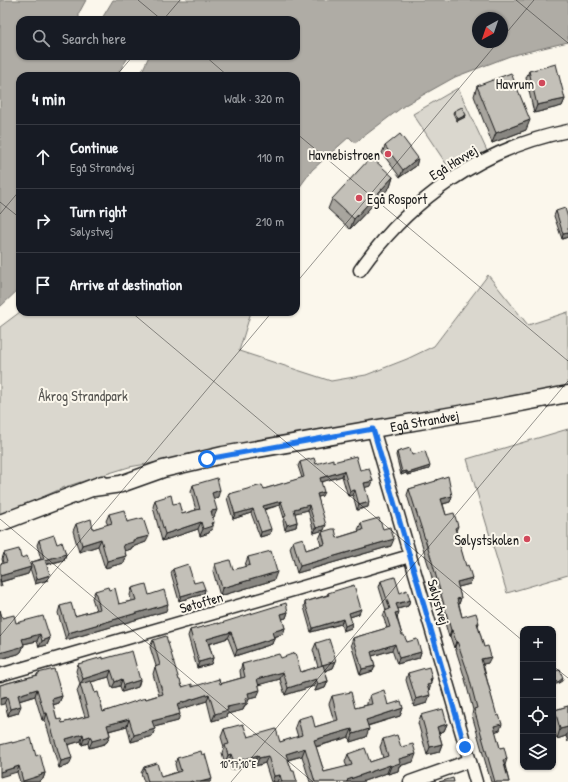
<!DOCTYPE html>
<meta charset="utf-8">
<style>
body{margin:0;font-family:"Patrick Hand",sans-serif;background:#20242c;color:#f1f3f6}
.controls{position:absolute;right:12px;bottom:12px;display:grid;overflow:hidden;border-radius:8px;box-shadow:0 1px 3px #0004}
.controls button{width:36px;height:36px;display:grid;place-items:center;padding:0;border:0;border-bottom:1px solid #363941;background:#171b24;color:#f1f3f6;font:20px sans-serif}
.compass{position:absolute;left:472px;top:12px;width:36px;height:36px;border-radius:50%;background:#171b24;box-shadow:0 1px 3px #0004;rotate:220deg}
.stop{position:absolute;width:12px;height:12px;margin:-9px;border:3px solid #1a73e8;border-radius:50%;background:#fff}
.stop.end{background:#1a73e8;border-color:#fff;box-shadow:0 1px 4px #0008}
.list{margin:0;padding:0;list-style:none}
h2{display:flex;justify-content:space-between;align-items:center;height:52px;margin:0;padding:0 16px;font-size:17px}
h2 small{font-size:13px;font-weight:400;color:#9ea1a6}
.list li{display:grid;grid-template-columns:26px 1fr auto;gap:12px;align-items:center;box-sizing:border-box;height:64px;padding:0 16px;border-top:1px solid #363941}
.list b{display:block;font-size:15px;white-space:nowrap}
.list p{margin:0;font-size:13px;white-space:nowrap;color:#9ea1a6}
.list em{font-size:13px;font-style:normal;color:#9ea1a6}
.icon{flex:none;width:22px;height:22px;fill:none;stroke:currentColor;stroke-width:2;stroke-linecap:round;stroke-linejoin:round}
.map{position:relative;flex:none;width:568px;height:782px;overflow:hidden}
.search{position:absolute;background:#171b24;box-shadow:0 1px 3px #0004;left:16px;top:16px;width:284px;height:44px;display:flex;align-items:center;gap:10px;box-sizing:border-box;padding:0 14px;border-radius:12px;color:#9ea1a6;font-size:15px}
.panel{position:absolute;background:#171b24;box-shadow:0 1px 3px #0004;left:16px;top:72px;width:284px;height:244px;border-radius:12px}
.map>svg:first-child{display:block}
.green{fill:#dad7ce;stroke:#7b7a75}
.water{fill:#afaca5;stroke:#74726e;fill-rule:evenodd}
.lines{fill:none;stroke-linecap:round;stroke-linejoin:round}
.street-casing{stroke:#1c1c1c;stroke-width:15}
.secondary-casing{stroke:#1c1c1c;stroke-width:19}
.street{stroke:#fbf7ec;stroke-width:12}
.secondary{stroke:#fbf7ec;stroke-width:16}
.wall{fill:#a8a59e;stroke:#1c1c1c}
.shaded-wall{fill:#888681;stroke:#1c1c1c}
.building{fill:#c3c0b8;stroke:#1c1c1c}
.route{stroke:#1a73e8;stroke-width:5}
.ticks{fill:none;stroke:#1c1c1c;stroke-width:1;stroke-opacity:0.45}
.poi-dot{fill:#d1495b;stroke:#fbf7ec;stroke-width:1.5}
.labels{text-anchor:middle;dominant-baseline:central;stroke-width:4;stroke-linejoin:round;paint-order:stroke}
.poi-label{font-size:14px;fill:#1c1c1c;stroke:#fbf7ec;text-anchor:end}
.street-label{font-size:14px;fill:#1c1c1c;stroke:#fbf7ec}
.park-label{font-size:14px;fill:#555451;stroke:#fbf7ec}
.ticks-label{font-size:10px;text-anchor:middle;fill:#1c1c1c;stroke:#fbf7ec;stroke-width:4;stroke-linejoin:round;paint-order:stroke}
</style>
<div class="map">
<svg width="568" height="782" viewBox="0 0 568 782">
<rect width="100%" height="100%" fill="#fbf7ec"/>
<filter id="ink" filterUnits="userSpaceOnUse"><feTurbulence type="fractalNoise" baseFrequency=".025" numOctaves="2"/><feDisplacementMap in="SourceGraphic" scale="8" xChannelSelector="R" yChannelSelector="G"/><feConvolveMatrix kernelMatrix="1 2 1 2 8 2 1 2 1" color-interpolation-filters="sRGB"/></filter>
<g filter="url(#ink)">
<!-- green -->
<path class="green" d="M458 88 487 151 451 171 413 114Z
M488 275 528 325 568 312V387L165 461 129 467 90 479 65 487 0 516V327L20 312H251L239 351 331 381 366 375 407 359 434 346Z
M568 429V575L507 593 467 459Z"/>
<!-- water -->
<path class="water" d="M0 0H86L79 13V20H20V56H129L116 76H20V288L0 307Z
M113 0H568V42L510 56 455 77 405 105 355 143 349 137 312 170 296 192V76H140L149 56H296V20H101ZM478 18H502V42H478Z"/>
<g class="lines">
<!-- street casing -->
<g class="street-casing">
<path id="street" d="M360 270C410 199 482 148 568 131
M373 429 476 782
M0 675 410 556
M410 782 469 761"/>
</g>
<!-- secondary casing -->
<g class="secondary-casing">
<g id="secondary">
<path id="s1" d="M93 488 121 484 163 469 223 455 500 407 568 394"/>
<path d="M0 523 102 484"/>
</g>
</g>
<!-- street -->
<use href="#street" class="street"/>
<!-- secondary -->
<use href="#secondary" class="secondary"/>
</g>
<!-- wall -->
<path class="wall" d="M529 71 565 99 562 106 534 113 526 78Z
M477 86 526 130 492 143 474 96Z
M454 111 466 115 465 117 457 121 453 113Z
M385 146 418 158 416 166 400 177 382 153Z
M393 177 390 187 350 229 328 209 332 199Z
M556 211 568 237 562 239 554 216Z
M397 452 412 455 429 469 407 475 406 473 401 475 396 455Z
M300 462 316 464 333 462 360 470 371 486 365 487 368 507 357 510 353 495 348 496 342 476 321 482 322 496 318 497 324 530 314 533 308 510 295 513 297 522 296 527 285 530 283 521 284 518 280 505 264 510 270 534 260 537 251 513 233 519 227 498 229 494 264 489 302 478 298 466Z
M436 480 452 496 450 502 443 504 446 515 458 526 456 531 470 584 458 587 461 598 459 604 462 617 479 623 478 626 488 663 483 664 500 730 495 731 505 765 509 782H491L472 715 473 710 465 679 455 647 454 648 450 636 449 637 428 564 407 495 409 489 435 482Z
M193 485 218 497 214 499V517H213L212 530H210L209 533 200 536 198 529 162 541 153 507 155 500 173 504 182 514 196 510 191 492Z
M109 514 127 522 146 542 132 547 131 549 125 551 126 556 124 563 105 568 98 546 79 552 73 531 76 524 93 529 108 525 106 521Z
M361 523 383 529 391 546 297 573 290 548 293 541 306 550 321 545 319 539 322 532 337 538 359 531 358 530Z
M39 540 57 544 66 554 64 560 46 565 48 580 35 584 30 568 28 574 1 582 3 563 2 559 4 553 21 558 30 566 32 562 41 559 37 545Z
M248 557 274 580 220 596 213 571 215 564 233 570 245 567V565Z
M173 569 194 583 205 589 204 594 179 601 171 573Z
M381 581 410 600 408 606 398 609 397 617 402 635 407 642 421 652 419 658 397 664 392 650 372 656 375 666 373 671 360 675 351 644 353 638 387 628 383 616 385 611 386 610 379 587Z
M132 588 149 595 166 611 66 640 58 613 60 606 75 616 96 610 92 598 95 591 109 590 119 604 131 601 130 595Z
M328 593 359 614 350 617 351 628 343 631 341 624 311 632 304 607 305 602 327 595Z
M0 610 2 618 16 623 50 638 47 645 39 647 37 641 23 644 24 645 21 652 18 654 0 659Z
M288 612 286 618 282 619 285 628 283 634 274 637V638L272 644 235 656 228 638 209 644 213 658 211 664 197 668 188 636 190 630 218 624Z
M153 640 179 680 182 687 220 684 241 678 240 671 242 664 281 658 301 672 318 667 313 650 316 643 336 661 333 668 325 671 328 681 325 688 315 691 314 686 285 695 280 679 259 685 257 697 249 699 247 704 245 705 243 710 227 714 226 717 212 721 207 701 179 709 178 721 154 727 155 729 152 736 131 742 127 726 109 731 110 735 107 742 104 744 89 748 88 743 82 745 81 741 68 745 69 765 59 768 45 720H42L35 696 19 701 18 713 8 716 0 685 37 675 38 673 62 696 59 703 53 705 57 720 62 723 85 717 77 691 80 684 76 671 78 664 103 659 140 680 138 687 122 692 120 686 112 688 109 677 91 682 95 693 103 712 159 695 153 674 155 667 156 666 150 647Z
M408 673 432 678 429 691 427 703 414 707 406 680Z
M370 695 388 705 403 708 400 716 368 726 366 737 350 742 349 737 316 747 324 772 347 767 345 762 348 754 370 762 383 758 380 747 383 739 401 747 413 762 399 766 398 771 388 774 387 773 361 782H310L302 756 288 760 292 771 297 782H271L265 763 256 766 255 763 231 770 229 762 225 763 222 753 224 747 221 737 224 729 248 737 280 742 298 737 295 727 298 719 315 727 334 721 329 704 332 696 355 708 367 705V703Z
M568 706V742L566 736 557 739 553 727V714L555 710Z
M421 715 447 724 444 731 439 733 442 744 439 752 427 755 418 723Z
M12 743 36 756 45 773 43 779 40 780 39 782H20L17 772Z
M177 758 210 782H144L141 773 144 767 161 777 177 772 175 764Z"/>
<!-- shaded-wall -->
<path class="shaded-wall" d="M565 99 562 106 534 113 537 105Z
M466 115 465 117 457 121 458 119Z
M530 120 526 130 492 143 496 133Z
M418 158 416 166 400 177 403 170Z
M393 177 390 187 350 229 354 219Z
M568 233V237L562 239 563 234Z
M430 466 429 469 407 475 408 473Z
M344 471 342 476 318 483 320 478Z
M407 471 406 473 401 475 402 472Z
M373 481 371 486 363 488 364 483Z
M220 490 218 497 209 500 212 493Z
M355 490 353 495 348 496 350 491Z
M324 492 322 496 315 498 317 494Z
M452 496 450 502 439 505 441 499Z
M281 501 280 505 261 510 263 506Z
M369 502 368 507 357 510 359 505Z
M309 505 308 510 292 514 294 509Z
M253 509 251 513 233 519 235 514Z
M217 510 214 517 208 519 211 511Z
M201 522 198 529 162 541 165 534Z
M214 522 212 530H210L209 533 200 536 203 529 211 523Z
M297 522 296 527 285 530 287 525Z
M326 525 324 530 314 533 316 528Z
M271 529 270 534 260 537 261 532Z
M149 536 146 542 132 547 131 549 121 552 123 545 133 540Z
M101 539 98 546 79 552 82 545Z
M394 539 391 546 297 573 300 566Z
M66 554 64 560 43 565 45 560Z
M126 556 124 563 105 568 107 561Z
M31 567 28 574 0 582V576Z
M277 572 274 580 220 596 222 588Z
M50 575 48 580 35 584 37 579Z
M472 578 470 584 455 588 457 582Z
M205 589 204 594 179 601 181 596Z
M461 598 459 604 455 605 457 599Z
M410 600 408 606 394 610 396 604Z
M168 604 166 611 66 640 68 633Z
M361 609 359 614 347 618 349 613Z
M288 612 286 618 279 620 281 614Z
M399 612 397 618 395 613Z
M343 619 341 624 311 632 313 628Z
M352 623 351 628 343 631 345 626Z
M285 628 283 634 270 638 272 632Z
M451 630H452L450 636 449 637Z
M231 632 228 638 205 645 207 639Z
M40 634 37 641 19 645 22 639Z
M50 638 47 645 39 647 42 641Z
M274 638 272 644 235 656 237 650Z
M456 641H457L455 647 454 648Z
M395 644 392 650 369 657 371 652Z
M24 645 21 652 18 654 0 659V653Z
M421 652 419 658 397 664 399 658Z
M491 657 488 663 479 665 481 659Z
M213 658 211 664 197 668 199 662Z
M336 661 333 668 320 672 322 665Z
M375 666 373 671 360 675 362 669Z
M111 670 109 677 80 685 83 679Z
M283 672 280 679 254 686 257 679Z
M432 678 430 684H431L429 691 424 693 430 679Z
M563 678 562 681 557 684H553L554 681Z
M122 679 120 686 112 688 115 682Z
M316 679 314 686 285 695 288 688Z
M140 680 138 687 122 692 124 685Z
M328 681 325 688 315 691 318 684Z
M37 689 35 696 15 702 18 695Z
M260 690 257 697 249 699 247 704 245 705 243 710 227 714 226 717 212 721 215 714 245 699 248 693Z
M209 694 207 701 175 711 177 704Z
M430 695 427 703 414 707 416 699Z
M62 696 59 703 49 706 52 699Z
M7 697 4 704 0 705V699Z
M21 706 18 713 8 716 10 709Z
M403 708 400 716 363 727 366 720Z
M44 713H47L45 720H42Z
M180 714 178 721 150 728 152 721Z
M129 719 127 726 104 732 107 725Z
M447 724 444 731 434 734 437 727Z
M502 724 500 730 492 733 494 726Z
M568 727V732L566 736 557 739 560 729Z
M155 729 152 736 131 742 134 735Z
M352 729 349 737 311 748 314 740Z
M369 729 366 737 350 742 353 734Z
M83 734 81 741 64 746 66 739Z
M110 735 107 742 104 744 89 748 92 741Z
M90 736 88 743 82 745 84 738Z
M442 744 439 752 427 755 430 747Z
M305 748 302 756 283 761 286 754Z
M231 754 229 762 225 763 228 755Z
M416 754 413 762 399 766 398 771 388 774 391 766 399 759Z
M258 755 255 763 231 770 234 762Z
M268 756 265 763 256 766 259 758Z
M72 758 69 765 59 768 61 761Z
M507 759 505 765 501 766 503 760Z
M390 765 387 773 361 782H346L347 780Z
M19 766 17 772 0 777V772Z
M45 773 43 779 40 780 39 782H23V781Z
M280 775 277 782H272L274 776Z
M212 779 210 782H200Z"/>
<!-- building -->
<path class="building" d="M556 64 565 99 537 105 529 71Z
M511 73 530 120 496 133 477 86Z
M462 107 466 115 458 119 454 111Z
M400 134 418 158 403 170 385 146Z
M371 157 393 177 354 219 332 199Z
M565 208 568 218V233L563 234 556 211Z
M410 448 412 455 425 451 430 466 408 473 407 471 402 472 397 452Z
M356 456 360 470 369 468 373 481 364 483 369 502 359 505 355 490 350 491 344 471 320 478 324 492 317 494 326 525 316 528 309 505 294 509 297 522 287 525 284 517 286 516 281 501 263 506 271 529 261 532 253 509 235 514 229 494 262 485 264 489 304 477 300 462 314 458 316 464 333 459V462Z
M448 476 452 496 441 499 446 515 454 513 458 526 455 528 466 566 468 565 472 578 457 582 461 598 457 599 462 617 476 613 479 623H477L484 647 488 646 491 657 481 659 497 716 499 715 502 724 494 726 500 748 504 747 507 759 503 760 509 782H495L474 709 477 708 468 673 457 641H456L452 630H451L431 558 409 489 436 481V480Z
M217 478 220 490 212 493 217 510 211 511 214 522 211 523 212 526 203 529 201 522 165 534 155 500 171 495 173 504 179 503 182 514 200 509 193 485Z
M124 510 127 522 143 518 149 536 133 540V542L123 545 126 556 107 561 101 539 82 545 76 524 91 519 93 529 112 523 109 514Z
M379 518 383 529 390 527 394 539 300 566 293 541 303 538 306 550 325 544 322 532 332 529H335L337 538 363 530 361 523Z
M54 535 57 544 62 542 66 554 45 560 50 575 37 579 32 562 44 559 39 540Z
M19 549 21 558 27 556 31 567 0 576V564L7 562 4 553Z
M271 551 277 572 222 588 215 564 230 560 233 570 250 565 248 557Z
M188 564 194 583 202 581 205 589 181 596 173 569Z
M395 577 400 593 407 590 410 600 396 604 399 612 395 613 402 635H404L407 642 417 639 421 652 399 658 395 644 371 652 375 666 362 669 353 638 390 627 385 611 390 609 381 581Z
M0 579 2 586 0 587Z
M146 584 149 595 164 590 168 604 68 633 60 606 71 603 75 616 100 609 95 591 108 587 109 590 115 588 119 604 136 600 132 588Z
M354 585 361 609 349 613 352 623 345 626 343 619 313 628 305 602 329 595 328 593Z
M286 603 288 612 281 614 285 628 272 632 274 638 237 650 231 632 207 639 213 658 199 662 190 630 218 623V624Z
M0 610 2 618 14 615 16 623 43 616 50 638 42 641 40 634 22 639 24 645 21 647 0 653Z
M166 636 179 680H180L182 687 192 684V687L219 679 220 684 245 677 242 664 279 654 281 658 295 653 301 672 323 665 328 681 318 684 316 679 288 688 283 672 257 679 260 690 248 693 249 697 245 699 246 703 227 707 228 710 215 714 209 694 177 704 180 714 152 721 155 729 134 735 129 719 107 725 110 735 107 737 92 741 90 736 84 738 83 734 66 739 72 758 61 761 47 713H44L37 689 18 695 21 706 10 709 7 697 0 699V685L38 675V673L54 669 62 696 52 699 57 720 61 719 62 723 89 716 80 684 91 681 95 693 98 692 103 712 145 698 146 699 163 694 155 667 160 665 153 640Z
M329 639 336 661 322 665 316 643Z
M132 651 140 680 124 685 122 679 115 682 111 670 83 679 78 664 103 657V659Z
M429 667 432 678 430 679 431 684 427 685 430 695 416 699 408 673Z
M560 670 563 678 558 682 554 681 553 678V671Z
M384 690 388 705 401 701 403 708 366 720 369 729 353 734 352 729 314 740 324 772 352 765 348 754 365 748 370 762 388 756 383 739 397 735 401 747 413 744 416 754 399 759 400 763 391 766 390 765 347 780 348 781 346 782H315L305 748 286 754 292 771H294L297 782H282L280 775 274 776 268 756 259 758 258 755 234 762 231 754 228 755 225 745 229 744 224 729 243 724 248 737 276 729 280 742 302 735 298 719 312 715 315 727 338 720 332 696 351 692 355 708 372 704 370 695Z
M568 706V727L560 729 555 710Z
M443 709 447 724 437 727 442 744 430 747 421 715Z
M31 738 36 756 40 754 45 773 41 774 42 775 23 781 19 766 0 772V745L12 742V743Z
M201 751 202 755 205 754 212 779 200 782H193L192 781 189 782H148L144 767 157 763 161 777 181 771 177 758Z
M453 778 454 782H439Z"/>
</g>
<g class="lines" filter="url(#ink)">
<!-- route -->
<path class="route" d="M207 459 373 429 465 747"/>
</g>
<!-- ticks -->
<path class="ticks" d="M138 0 162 20M516 0 568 43M163 20 180 0M502 38 534 0M205 56 228 76M116 76 133 56M296 133 568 361M0 202 20 218M0 214 20 190M296 283 498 42M131 312 523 641M0 519 313 782M0 636 272 312M553 666 568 678M231 782 568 381"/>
<!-- markers -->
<g class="poi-dot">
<circle cx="542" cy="83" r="4"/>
<circle cx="388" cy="154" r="4"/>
<circle cx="359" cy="198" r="4"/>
<circle cx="527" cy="539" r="4"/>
</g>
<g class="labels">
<!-- poi labels -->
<g class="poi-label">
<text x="534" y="83">Havrum</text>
<text x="380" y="154">Havnebistroen</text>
<text x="367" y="198" text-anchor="start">Egå Rosport</text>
<text x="519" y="539">Sølystskolen</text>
</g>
<!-- street labels -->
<g class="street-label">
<text transform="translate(453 162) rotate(-32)">Egå Havvej</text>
<text stroke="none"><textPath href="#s1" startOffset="339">Egå Strandvej</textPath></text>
<text transform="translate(201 602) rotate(-16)">Søtoften</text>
<text transform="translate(439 602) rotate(74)">Sølystvej</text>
</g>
<!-- park labels -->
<g class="park-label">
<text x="83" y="395">Åkrog Strandpark</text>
</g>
</g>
<g class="ticks-label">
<text x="238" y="768">10°17'10"E</text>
</g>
</svg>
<div class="controls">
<button>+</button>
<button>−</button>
<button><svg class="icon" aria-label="locate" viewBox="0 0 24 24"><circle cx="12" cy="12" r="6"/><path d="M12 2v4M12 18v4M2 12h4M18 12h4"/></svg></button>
<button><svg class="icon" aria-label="layers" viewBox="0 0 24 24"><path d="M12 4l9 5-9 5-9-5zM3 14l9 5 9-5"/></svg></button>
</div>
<svg class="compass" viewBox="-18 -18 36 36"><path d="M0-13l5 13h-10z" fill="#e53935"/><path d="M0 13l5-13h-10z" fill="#9ea1a6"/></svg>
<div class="stop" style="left:207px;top:459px"></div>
<div class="stop end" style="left:465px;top:747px"></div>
<div class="search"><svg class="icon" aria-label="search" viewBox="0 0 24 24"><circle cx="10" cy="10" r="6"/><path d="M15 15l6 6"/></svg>Search here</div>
<section class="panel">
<h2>4 min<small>Walk · 320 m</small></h2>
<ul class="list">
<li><svg class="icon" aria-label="ahead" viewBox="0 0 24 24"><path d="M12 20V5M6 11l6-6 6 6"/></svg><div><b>Continue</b><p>Egå Strandvej</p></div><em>110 m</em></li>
<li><svg class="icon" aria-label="right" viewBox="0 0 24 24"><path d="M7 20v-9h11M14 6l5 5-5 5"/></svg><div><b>Turn right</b><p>Sølystvej</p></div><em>210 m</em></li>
<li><svg class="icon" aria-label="arrive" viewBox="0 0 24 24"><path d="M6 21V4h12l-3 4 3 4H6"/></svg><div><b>Arrive at destination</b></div></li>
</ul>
</section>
</div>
